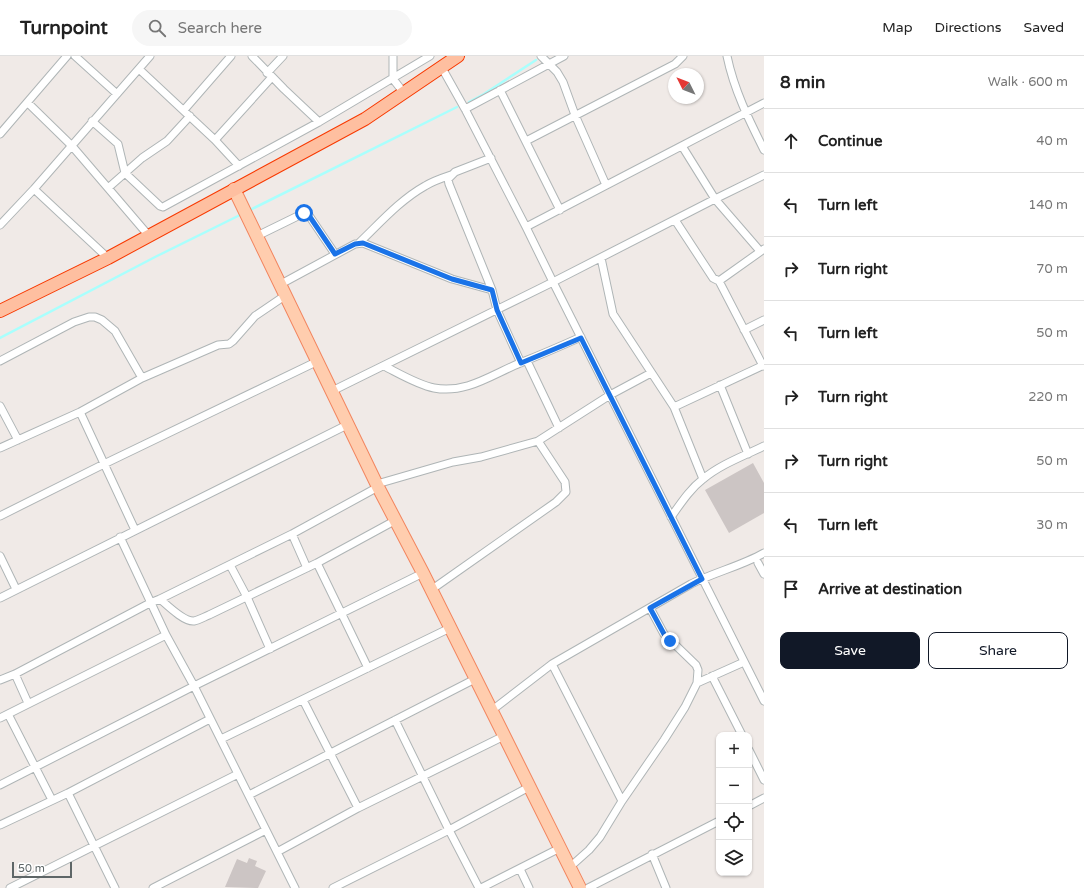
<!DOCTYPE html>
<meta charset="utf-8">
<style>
body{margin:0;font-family:"Varela Round",sans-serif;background:#f6f6f6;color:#222}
.controls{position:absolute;right:12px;bottom:12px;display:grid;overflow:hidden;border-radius:8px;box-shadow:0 1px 3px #0004}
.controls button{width:36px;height:36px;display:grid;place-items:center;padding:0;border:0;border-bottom:1px solid #e0e0e0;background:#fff;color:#222;font:20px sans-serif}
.compass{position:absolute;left:668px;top:12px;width:36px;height:36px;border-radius:50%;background:#fff;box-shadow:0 1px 3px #0004;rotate:312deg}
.scale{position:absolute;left:12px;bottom:10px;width:60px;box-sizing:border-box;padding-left:4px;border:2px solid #5e6667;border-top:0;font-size:11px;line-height:14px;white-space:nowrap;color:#5e6667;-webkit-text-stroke:3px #fff;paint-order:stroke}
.stop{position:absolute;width:12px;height:12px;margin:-9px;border:3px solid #1a73e8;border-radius:50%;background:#fff}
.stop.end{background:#1a73e8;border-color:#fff;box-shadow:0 1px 4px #0008}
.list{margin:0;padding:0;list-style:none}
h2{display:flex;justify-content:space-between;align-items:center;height:52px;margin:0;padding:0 16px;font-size:17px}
h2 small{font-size:13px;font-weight:400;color:#767676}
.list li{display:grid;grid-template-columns:26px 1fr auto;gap:12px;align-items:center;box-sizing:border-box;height:64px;padding:0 16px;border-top:1px solid #e0e0e0}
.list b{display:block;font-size:15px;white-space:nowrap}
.list em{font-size:13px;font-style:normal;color:#767676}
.actions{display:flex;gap:8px;padding:12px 16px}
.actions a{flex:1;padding:9px 0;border:1px solid #111827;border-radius:8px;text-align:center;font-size:14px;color:#111827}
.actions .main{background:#111827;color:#fff}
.icon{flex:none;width:22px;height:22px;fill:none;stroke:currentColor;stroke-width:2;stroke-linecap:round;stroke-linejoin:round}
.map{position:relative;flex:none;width:764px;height:832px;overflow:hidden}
header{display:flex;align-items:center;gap:24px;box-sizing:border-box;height:56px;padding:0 20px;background:#fff;border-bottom:1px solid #e0e0e0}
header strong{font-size:19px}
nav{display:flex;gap:22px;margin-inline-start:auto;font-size:14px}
.search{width:280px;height:36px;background:#f6f6f6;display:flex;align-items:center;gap:10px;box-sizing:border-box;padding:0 14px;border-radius:22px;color:#767676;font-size:15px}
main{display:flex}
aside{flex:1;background:#fff}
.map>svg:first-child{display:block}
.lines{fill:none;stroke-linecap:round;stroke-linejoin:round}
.stream{stroke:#a9fffd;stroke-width:2.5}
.building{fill:#ccc5c4}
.minor-casing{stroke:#afb5b6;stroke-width:9}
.primary-casing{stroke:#f2855f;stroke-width:14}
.trunk-casing{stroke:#f83900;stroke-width:14}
.minor{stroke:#fff;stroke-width:7}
.primary{stroke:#ffcdae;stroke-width:12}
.trunk{stroke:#febfa0;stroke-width:12}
.route{stroke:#1a73e8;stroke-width:5}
</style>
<header>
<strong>Turnpoint</strong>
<div class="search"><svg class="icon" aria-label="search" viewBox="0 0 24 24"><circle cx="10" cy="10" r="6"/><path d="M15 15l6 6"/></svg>Search here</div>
<nav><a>Map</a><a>Directions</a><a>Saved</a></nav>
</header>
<main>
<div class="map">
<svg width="764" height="832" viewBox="0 0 764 832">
<rect width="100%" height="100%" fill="#f0eae7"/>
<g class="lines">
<!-- stream -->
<path class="stream" d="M469 46 484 38 536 4
M248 155 457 51
M0 282 157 200 242 158"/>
</g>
<!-- building -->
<path class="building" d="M753 407 764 427V457L729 477 705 434Z
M249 802 257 805 255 810 266 815 258 832 225 831 237 803 247 807Z"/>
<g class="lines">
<!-- minor casing -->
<g class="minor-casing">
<path id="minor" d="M75 0 117 38
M252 0 284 33 319 66
M393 0V23L404 37
M541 0 557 16 563 26 575 59 606 129
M727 0C734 34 749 64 764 94
M442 12 465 53 526 171 553 226 764 645
M139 13 215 84 239 110
M267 17 283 0
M500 34 560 154
M28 47 72 90 108 132
M465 53 564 0
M184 54 231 0
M92 65 118 88 125 117 160 150 163 151 319 66 430 0
M0 78 67 0
M215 84 272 21
M526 85 675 8 683 0
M682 90 715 143 760 195
M491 102 455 116 448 123 449 128 492 234
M34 133 108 202
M675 164 713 222 719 225 764 193
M0 169 34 133 150 0
M526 171 764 47
M149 180 108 132 142 102 167 85 190 60
M257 180 304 157 308 158 335 198
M359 187C380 167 400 144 425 130 433 125 442 122 451 119
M601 202 613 258 674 351 703 423
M719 225 763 310
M281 228 355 188 363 187 452 223 492 234 497 254 521 307
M744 274 764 264
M0 305 74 266 89 261H95L102 264 115 275 142 322
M527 305 559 372
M384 310C398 317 418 329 434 332 466 338 491 319 520 307 540 299 561 290 581 281
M720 329 748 398
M332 335 553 226 715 143 764 119
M0 350 18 384
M674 351 764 309
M80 356 135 474
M0 392 80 356 142 322 218 289 229 288 233 285 255 260 286 239
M377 428 453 406 481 401 538 385 610 339 651 317
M0 460 104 408 318 305
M671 461C681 447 690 433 703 423 721 408 744 400 764 390
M292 478 307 512
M120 481 166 579 194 630 295 832
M0 500 16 533
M317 507 368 612
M758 507 764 518
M230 509 247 541 270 593
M431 534 556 446 566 436 565 426 538 385
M0 542 349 368
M160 543C167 549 184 566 194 565 199 564 204 561 209 559L317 507 396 464
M552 608 622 745
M15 618 28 647
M712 620 742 679
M0 624 15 618 150 547 160 543 292 478 378 431
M697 627 744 606
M303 644 358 752
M491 655 552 608 691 528C715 516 741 510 764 497
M8 658 52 744
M0 662 166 579
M395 664 449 774 479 832
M221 683 450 572
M749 694 764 724
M0 729 194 630 423 517
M68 737 115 832
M249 739 475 623
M749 750 764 742
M0 769 68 737 210 663
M277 796 358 752 504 680
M652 798 666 832
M570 811 589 794 600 781 622 745 664 684 685 651 697 627 698 614 696 609 664 578 650 552
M520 813 529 832
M10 832 238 718
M153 832 266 774
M333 832 449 774 529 731
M481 832 560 792
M588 832 719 765"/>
</g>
<!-- primary casing -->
<g class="primary-casing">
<path id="primary" d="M234 133 378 431 423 517 580 832"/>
</g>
<!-- trunk casing -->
<g class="trunk-casing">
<path id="trunk" d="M0 255 108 202 365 63 458 0"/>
</g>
<!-- minor -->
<use href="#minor" class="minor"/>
<!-- primary -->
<use href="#primary" class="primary"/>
<!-- trunk -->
<use href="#trunk" class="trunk"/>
</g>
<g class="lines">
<!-- route -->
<path class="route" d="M304 157 308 158 335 198 355 188 363 187 452 223 492 234 497 254 521 307 581 282 702 523 650 552 664 578 670 585"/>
</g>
</svg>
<div class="controls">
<button>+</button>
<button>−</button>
<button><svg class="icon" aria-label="locate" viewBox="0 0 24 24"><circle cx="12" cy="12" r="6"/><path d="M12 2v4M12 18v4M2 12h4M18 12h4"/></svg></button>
<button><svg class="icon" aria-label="layers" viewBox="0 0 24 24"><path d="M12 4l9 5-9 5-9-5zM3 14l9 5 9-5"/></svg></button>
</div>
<svg class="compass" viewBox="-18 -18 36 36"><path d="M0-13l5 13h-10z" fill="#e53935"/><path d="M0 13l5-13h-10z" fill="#767676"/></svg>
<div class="scale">50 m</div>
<div class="stop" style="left:304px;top:157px"></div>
<div class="stop end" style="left:670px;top:585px"></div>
</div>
<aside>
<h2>8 min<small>Walk · 600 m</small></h2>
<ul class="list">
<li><svg class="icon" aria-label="ahead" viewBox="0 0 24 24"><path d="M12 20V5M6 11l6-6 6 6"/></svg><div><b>Continue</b></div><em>40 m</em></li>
<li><svg class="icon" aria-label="left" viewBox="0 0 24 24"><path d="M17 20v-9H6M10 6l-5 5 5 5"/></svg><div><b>Turn left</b></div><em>140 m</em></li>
<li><svg class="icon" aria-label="right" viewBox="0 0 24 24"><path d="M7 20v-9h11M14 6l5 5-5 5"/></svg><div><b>Turn right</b></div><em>70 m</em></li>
<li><svg class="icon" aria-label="left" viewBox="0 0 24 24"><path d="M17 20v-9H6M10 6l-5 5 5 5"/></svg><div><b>Turn left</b></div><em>50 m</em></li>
<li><svg class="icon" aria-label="right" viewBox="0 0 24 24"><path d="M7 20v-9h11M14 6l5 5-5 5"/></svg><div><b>Turn right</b></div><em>220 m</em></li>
<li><svg class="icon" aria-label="right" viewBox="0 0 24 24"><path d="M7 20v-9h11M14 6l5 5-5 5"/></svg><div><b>Turn right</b></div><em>50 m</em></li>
<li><svg class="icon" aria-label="left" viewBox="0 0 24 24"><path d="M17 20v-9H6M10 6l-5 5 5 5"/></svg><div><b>Turn left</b></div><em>30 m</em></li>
<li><svg class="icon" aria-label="arrive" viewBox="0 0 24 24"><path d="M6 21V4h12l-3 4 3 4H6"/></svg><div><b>Arrive at destination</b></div></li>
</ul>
<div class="actions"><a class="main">Save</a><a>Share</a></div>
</aside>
</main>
